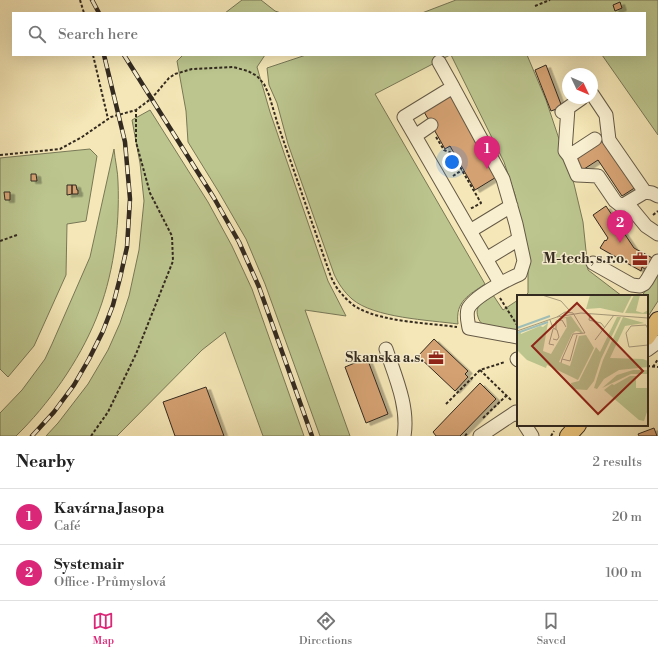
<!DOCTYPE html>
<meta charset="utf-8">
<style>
body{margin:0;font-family:"Libre Bodoni",serif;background:#f2f2f2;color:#222}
.compass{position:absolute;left:562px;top:68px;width:36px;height:36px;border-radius:50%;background:#fff;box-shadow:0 4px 16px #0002;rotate:134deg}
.you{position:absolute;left:452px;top:162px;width:14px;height:14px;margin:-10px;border:3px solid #fff;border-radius:50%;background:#1a73e8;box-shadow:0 0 0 6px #1a73e833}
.badge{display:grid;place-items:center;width:26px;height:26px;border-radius:50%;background:#db2777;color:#fff;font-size:13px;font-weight:700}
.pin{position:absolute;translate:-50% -33px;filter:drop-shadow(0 1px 2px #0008)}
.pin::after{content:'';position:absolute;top:21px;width:14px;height:12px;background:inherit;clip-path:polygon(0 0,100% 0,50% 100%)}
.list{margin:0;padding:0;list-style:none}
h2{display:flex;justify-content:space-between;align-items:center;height:52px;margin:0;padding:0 16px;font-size:17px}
h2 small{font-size:13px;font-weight:400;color:#767676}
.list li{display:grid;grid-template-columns:26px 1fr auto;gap:12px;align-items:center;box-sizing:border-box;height:56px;padding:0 16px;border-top:1px solid #e0e0e0}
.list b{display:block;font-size:15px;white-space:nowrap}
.list p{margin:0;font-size:13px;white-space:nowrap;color:#767676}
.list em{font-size:13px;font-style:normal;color:#767676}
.icon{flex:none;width:22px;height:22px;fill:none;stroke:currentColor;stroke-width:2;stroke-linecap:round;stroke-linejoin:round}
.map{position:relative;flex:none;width:658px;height:436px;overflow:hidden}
.search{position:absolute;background:#fff;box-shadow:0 4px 16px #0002;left:12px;right:12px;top:12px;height:44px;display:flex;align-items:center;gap:10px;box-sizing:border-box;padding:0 14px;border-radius:0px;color:#767676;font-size:15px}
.sheet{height:164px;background:#fff}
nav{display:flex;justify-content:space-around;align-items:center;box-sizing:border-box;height:56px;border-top:1px solid #e0e0e0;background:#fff;font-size:11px;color:#767676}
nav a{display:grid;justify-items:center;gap:2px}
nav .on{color:#db2777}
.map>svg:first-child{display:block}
.green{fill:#bcc58e;stroke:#787857}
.building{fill:#d4a172;stroke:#332a20;filter:url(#shadow)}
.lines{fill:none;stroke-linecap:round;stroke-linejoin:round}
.minor-casing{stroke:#645946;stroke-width:15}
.major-casing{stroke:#332a20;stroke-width:18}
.path{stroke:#332a20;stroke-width:2;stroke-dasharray:3 2;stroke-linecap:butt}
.minor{stroke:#f8efd0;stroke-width:13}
.major{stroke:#eac47c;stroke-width:16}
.rail-casing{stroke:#332a20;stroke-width:4.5}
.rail{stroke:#f8efd0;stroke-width:3;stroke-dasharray:9;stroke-linecap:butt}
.labels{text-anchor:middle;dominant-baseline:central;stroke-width:3;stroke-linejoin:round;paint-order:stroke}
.poi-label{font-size:14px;font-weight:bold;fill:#332a20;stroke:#f8efd0;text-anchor:end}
.inset-river{fill:none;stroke:#9fbeb7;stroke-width:2}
.inset-road{fill:none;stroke:#a79b7b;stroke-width:1}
.view{fill:#8f2418;fill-opacity:0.15;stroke:#8f2418;stroke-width:2}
.inset-edge{fill:none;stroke:#332a20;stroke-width:2}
</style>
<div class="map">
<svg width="658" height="436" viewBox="0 0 658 436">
<defs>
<filter id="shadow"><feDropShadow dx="4.5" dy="2.5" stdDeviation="0" flood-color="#0004"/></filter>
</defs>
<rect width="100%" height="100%" fill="#f5e7b7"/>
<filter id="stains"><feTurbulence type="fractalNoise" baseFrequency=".005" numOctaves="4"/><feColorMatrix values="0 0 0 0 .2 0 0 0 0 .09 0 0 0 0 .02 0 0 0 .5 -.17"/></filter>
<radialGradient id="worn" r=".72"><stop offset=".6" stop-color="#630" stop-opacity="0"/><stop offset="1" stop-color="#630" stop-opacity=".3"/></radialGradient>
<!-- green -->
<path class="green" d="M242 0H261L275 11 281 13H225Z
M456 0H658V135L602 55H645V13H422Z
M183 55H265L257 67 270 112 328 281 346 316 305 310 350 436H320L265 284 246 239 220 194 188 142 186 111 177 61Z
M306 55H450L375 94 485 284C469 295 455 301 458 324 429 320 374 318 352 299 344 292 338 283 334 274L288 144 277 103 269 85 267 68Z
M451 55H527L546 100 574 184 583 222 588 270 622 296H525L528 293V260L524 234 515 195 504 162Z
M150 110 208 202 232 246 252 289 304 436H263L225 332 202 350 117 436H46L58 423 88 384 108 350 120 323 129 296 139 250 144 201 140 163 132 120Z
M90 149 97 156 86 221 67 224 66 275 34 346 8 377 0 369V158Z
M114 149C115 160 118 172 118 182 120 228 113 277 96 319 79 361 48 405 16 436H0V413L22 390 45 359 52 344 90 257Z
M658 270V301L647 318V296H642Z
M493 295 503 310 518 300V331L484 325C481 323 479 321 478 317 474 305 484 301 493 295Z"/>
<!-- building -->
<path class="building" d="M620 2 622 8 615 11 613 5Z
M546 65 562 107 551 111 535 70Z
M452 93 498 176 475 190 450 146 445 149 423 110Z
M604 140 636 187 622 196 598 160 581 171 574 161Z
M31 174H36L37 181H31Z
M67 185H72V194L67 195Z
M72 185H76L77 190H78V194H72Z
M4 192H10V200H5Z
M606 206 634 248 656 260 649 272 642 267 641 271 600 248 605 240 606 241 608 238 593 215Z
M434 339 468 371 465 374 468 377 455 391 418 356Z
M367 358 388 414 366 423 345 367Z
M480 383 496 399 460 436H436L433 432Z
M206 387 224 436H175L163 402Z
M654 428 657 436H639L638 434Z"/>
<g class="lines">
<!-- minor casing -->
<g class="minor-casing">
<path id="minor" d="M439 62 453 87 404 117 500 283
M453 87 503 179 516 224 524 261 520 274C508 279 473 297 468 309 466 315 468 322 469 328L518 337
M592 94 606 115 609 140 645 192
M568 108 565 151 569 156
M562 112 582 98
M415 136 431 125
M595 139 569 156 577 175 598 176 615 201 620 205 625 204 645 192 652 193 658 196
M627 203 646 226 658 234
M470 231 511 206
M486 259 519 239
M593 263 632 285 640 286 644 284 647 280 658 261
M386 349C395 376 409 407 404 436
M647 350 658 342
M517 359 518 360
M525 425 532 436
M480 436 516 412 518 415"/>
</g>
<!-- major casing -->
<g class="major-casing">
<path id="major" d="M647 337 658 320
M568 436 578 425"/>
</g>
<!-- path -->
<path class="path" d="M80 0 84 13
M535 6 550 0
M93 55 108 119
M436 137 444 150 452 153 481 203 470 209
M0 155 60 149 82 137 111 117 136 110 152 98 169 78 175 74 192 69 233 67 248 71 257 76 264 84 269 95 278 125 331 277C334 283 337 289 341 293 346 299 353 306 360 309 385 322 429 323 457 327
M453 176 462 170
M653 215 658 211
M0 241 17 235
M500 298 517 325
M647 366 658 367
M653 367 658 359
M480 370 511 400
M446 404 480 370 505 362
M483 418 507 395
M91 436 108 412 136 354 173 261 172 236 150 193 136 142V110
M465 436 468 432
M551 436 554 431"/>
<!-- minor -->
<use href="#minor" class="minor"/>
<!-- major -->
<use href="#major" class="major"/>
<!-- rail casing -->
<g class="rail-casing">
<path id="rail" d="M92 0 99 13
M124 55 214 198 239 242 259 287 312 436
M32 436 54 412 74 385 89 359 103 331 113 305 120 278 127 247 130 199 125 142 104 55"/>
</g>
<!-- rail -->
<use href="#rail" class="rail"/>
</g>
<!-- icons -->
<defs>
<g id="office-bare" transform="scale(1.2)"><path d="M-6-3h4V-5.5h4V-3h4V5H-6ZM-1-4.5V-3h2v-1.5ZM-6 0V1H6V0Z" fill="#8f2418" stroke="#f8efd0" stroke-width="2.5" paint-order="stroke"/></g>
</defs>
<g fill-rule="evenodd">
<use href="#office-bare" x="640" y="259"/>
<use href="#office-bare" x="436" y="358"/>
</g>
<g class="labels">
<!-- poi labels -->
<g class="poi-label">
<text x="628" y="259">M-tech, s.r.o.</text>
<text x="424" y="358">Skanska a.s.</text>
</g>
</g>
<!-- overview -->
<g transform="translate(517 295)">
<rect width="131" height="131" fill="#f5e7b7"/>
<path d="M73 0H115L106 18 83 13 69 14ZM117 0H123L119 16 126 18 131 15V19L108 18ZM54 21 66 38 62 39 63 37 59 36 55 39 42 67 53 71 62 41 69 40 77 53 61 85 30 70 29 73 10 65 0 55V37L3 36 4 39 23 31 26 32 31 28 26 56 34 59 50 32 49 23 35 25ZM100 22H104L84 64 77 86 70 95 55 94 54 88 62 86 79 52 83 57ZM106 22 127 28 108 31 93 63 126 64 131 66V72L102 75 87 84 80 94 77 93 86 65ZM116 75H131V79H114L85 93 100 80ZM113 81H119V93H131V114L127 126 122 125 87 95 95 89 97 90Z" fill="#bcc58e"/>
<path class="inset-river" d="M0 33 33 21M0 38 31 27"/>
<path class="inset-road" d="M25 0 44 6 52 15M73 19 72 25 84 28 88 33M40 22 48 17 56 18 68 38 56 39 45 64M33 25 36 33 40 35 42 42 40 45 36 44M36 34 32 49 37 50M39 34V26L45 25 49 32M131 34 129 30 114 31 109 38 112 52 131 50M0 36 40 22 64 18 131 23M78 45 97 20M44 68 45 64 53 66 60 40"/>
<path class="view" d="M60 8 126 76 81 119 15 51Z"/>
<rect width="131" height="131" class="inset-edge"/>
</g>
<rect width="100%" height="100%" filter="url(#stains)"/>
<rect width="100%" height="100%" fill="url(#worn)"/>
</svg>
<svg class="compass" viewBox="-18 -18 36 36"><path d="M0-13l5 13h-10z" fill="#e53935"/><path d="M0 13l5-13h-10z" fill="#767676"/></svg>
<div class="you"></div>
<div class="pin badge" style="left:487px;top:169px">1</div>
<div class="pin badge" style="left:620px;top:243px">2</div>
<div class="search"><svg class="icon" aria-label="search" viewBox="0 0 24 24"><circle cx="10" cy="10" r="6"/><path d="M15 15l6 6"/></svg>Search here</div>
</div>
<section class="sheet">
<h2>Nearby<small>2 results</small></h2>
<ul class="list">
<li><span class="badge">1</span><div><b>Kavárna Jasopa</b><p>Café</p></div><em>20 m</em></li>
<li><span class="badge">2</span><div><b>Systemair</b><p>Office · Průmyslová</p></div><em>100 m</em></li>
</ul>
</section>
<nav>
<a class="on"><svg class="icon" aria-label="map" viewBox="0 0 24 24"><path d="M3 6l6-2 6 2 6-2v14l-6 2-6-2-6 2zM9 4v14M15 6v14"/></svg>Map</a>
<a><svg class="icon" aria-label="directions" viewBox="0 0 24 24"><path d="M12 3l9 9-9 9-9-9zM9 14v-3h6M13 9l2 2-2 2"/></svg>Directions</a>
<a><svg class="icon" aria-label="saved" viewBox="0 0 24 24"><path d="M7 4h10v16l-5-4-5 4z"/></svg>Saved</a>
</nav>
